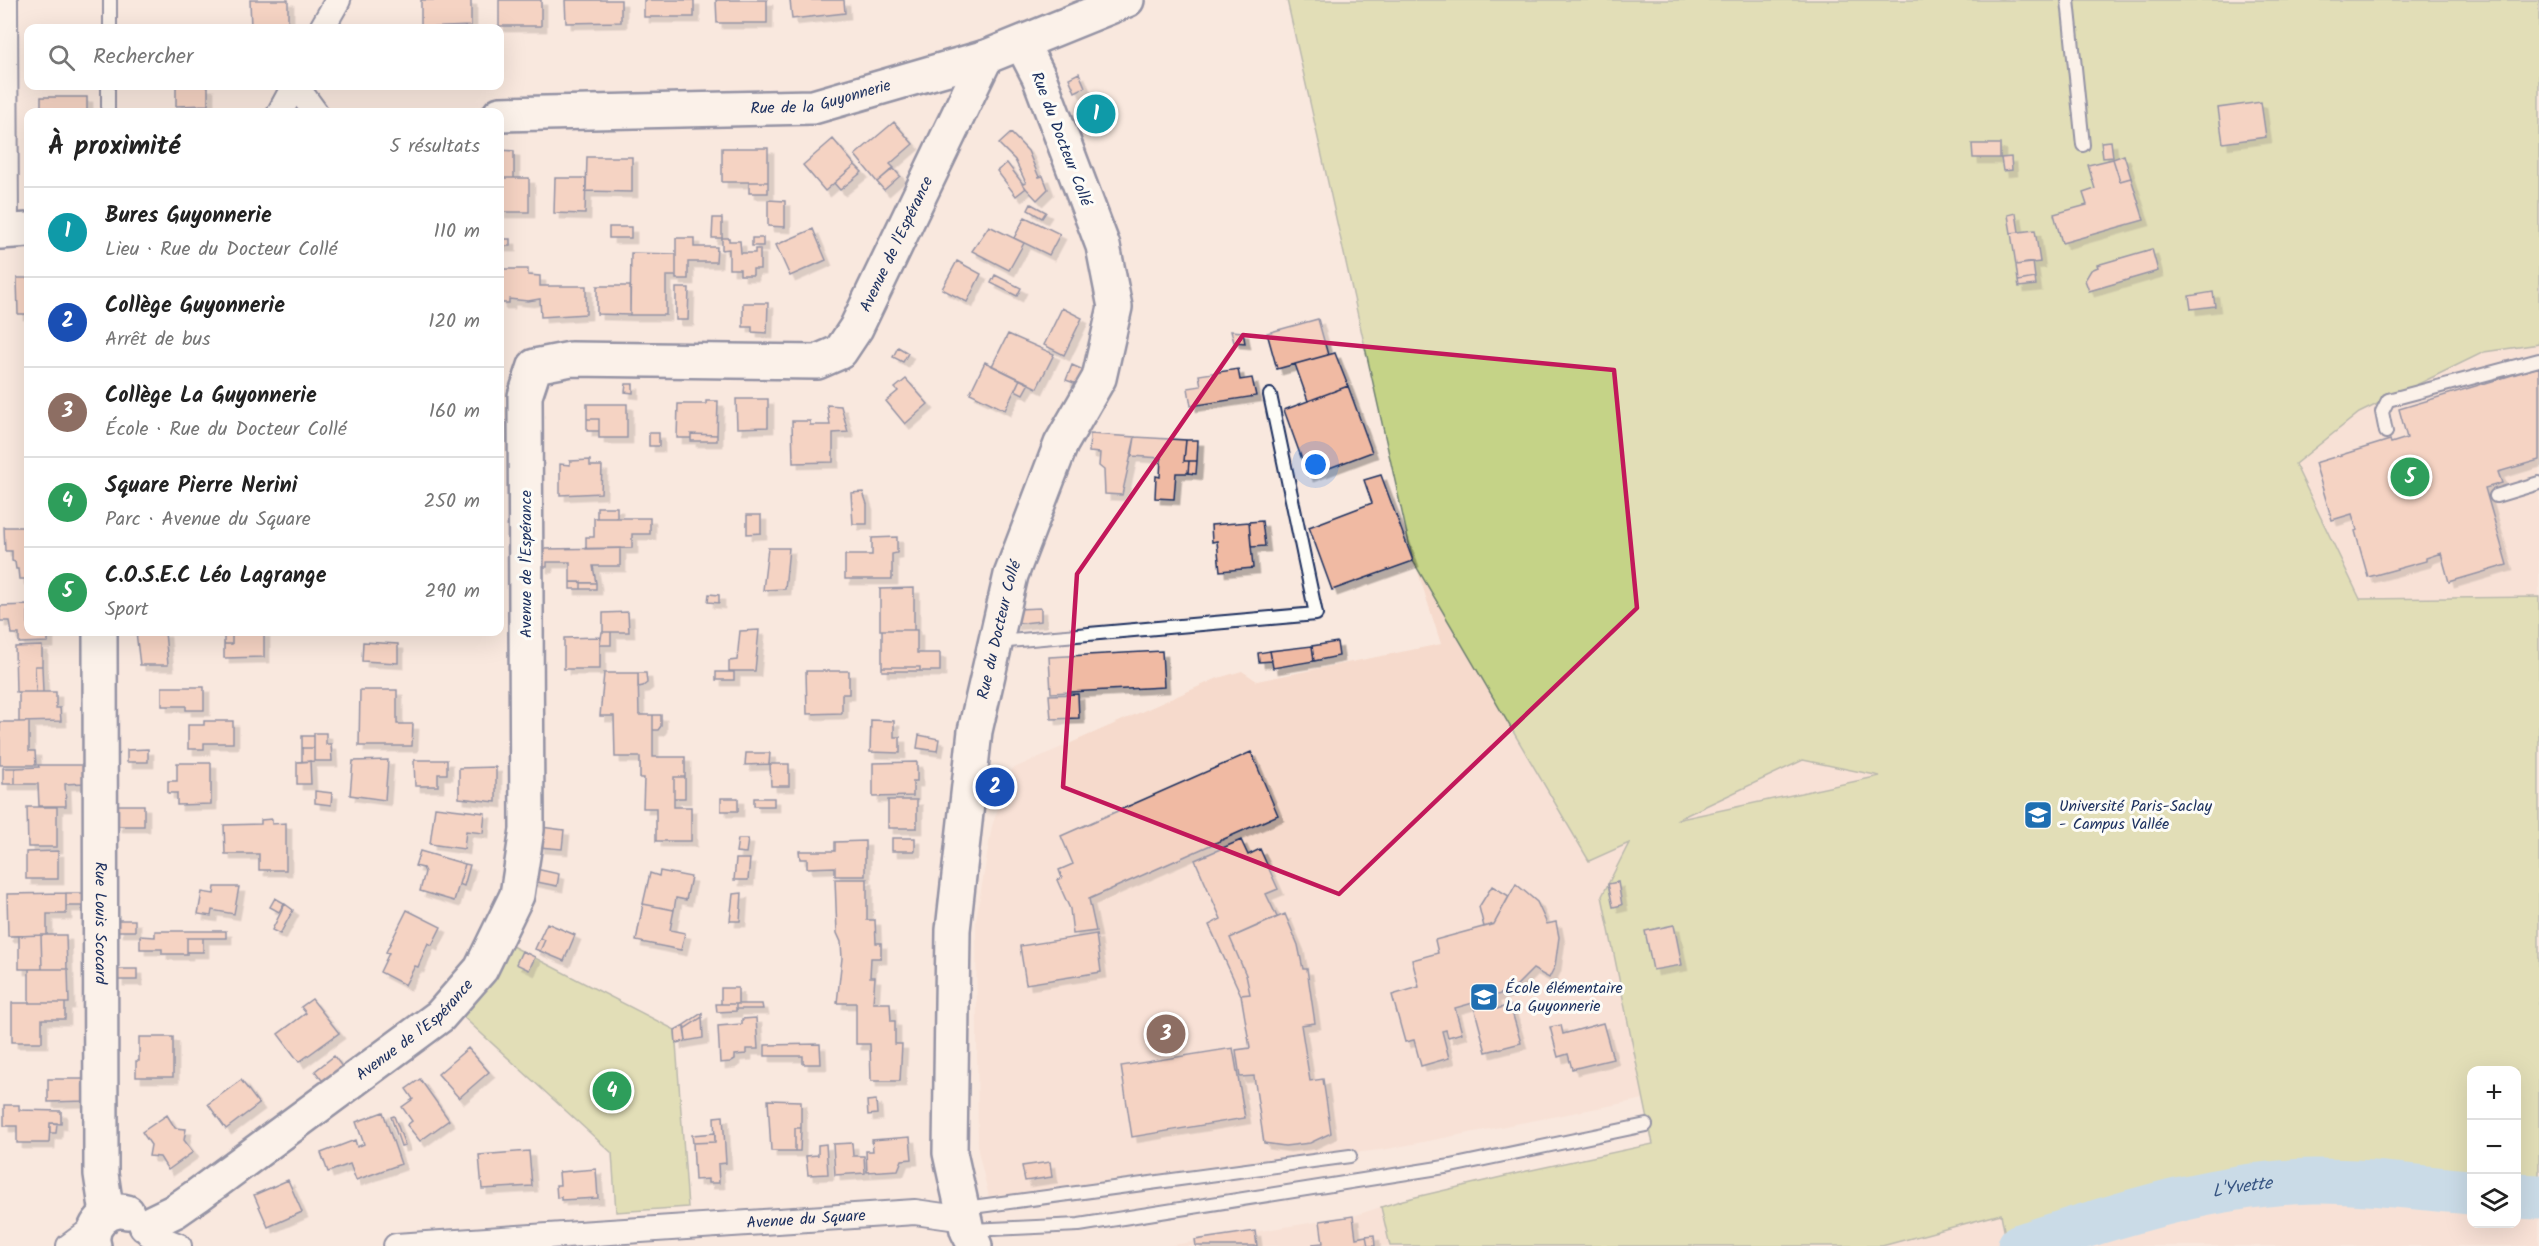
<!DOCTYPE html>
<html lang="fr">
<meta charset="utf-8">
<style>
body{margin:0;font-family:Kalam,sans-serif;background:#f6f6f6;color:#222}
.controls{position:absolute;right:18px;bottom:18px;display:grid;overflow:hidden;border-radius:12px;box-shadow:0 6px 24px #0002}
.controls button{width:54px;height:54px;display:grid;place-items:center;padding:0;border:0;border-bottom:2px solid #e0e0e0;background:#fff;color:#222;font:30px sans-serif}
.you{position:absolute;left:1316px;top:465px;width:21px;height:21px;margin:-15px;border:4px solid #fff;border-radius:50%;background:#1a73e8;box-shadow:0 0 0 9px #1a73e833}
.badge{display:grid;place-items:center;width:39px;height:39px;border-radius:50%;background:#db2777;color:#fff;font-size:20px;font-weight:700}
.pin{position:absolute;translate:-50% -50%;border:3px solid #fff;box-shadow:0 2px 6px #0006}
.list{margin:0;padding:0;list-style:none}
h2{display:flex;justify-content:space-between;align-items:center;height:78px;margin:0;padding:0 24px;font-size:26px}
h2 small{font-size:20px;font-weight:400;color:#767676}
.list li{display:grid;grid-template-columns:39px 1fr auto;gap:18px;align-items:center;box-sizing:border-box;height:90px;padding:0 24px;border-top:2px solid #e0e0e0}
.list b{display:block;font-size:22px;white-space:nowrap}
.list p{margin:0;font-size:20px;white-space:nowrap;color:#767676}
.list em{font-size:20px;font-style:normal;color:#767676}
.icon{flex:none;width:33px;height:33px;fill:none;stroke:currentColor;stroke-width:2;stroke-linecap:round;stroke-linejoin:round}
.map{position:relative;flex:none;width:2539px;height:1246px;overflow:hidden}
.search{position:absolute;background:#fff;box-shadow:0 6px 24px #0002;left:24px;top:24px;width:480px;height:66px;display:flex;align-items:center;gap:15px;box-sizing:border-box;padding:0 21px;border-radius:12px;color:#767676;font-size:22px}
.panel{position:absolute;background:#fff;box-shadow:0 6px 24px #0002;left:24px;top:108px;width:480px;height:528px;border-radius:12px}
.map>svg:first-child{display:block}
.built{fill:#f6dacc;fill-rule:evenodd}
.green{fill:#c5d387;stroke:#708172;stroke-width:1.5;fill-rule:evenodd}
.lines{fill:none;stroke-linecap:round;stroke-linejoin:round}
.river{stroke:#91cdf2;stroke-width:45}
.building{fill:#f0baa3;stroke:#1b2f5e;stroke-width:1.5;filter:url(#shadow)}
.lane-casing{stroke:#1b2f5e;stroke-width:16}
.street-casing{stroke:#1b2f5e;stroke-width:28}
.secondary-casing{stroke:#1b2f5e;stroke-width:38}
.lane{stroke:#fdfcf7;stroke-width:12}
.street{stroke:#fdfcf7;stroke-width:24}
.secondary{stroke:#fdfcf7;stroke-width:33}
.marked{fill:none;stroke:#c2185b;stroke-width:4.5;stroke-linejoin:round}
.labels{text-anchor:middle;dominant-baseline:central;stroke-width:6;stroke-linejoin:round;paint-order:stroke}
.street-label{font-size:16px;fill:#1b2f5e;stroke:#fdfcf7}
.poi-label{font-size:16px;fill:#1b2f5e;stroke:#fdfcf7;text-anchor:start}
.water-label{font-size:18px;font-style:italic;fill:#385683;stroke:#fdfcf7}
</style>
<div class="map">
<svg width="2539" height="1246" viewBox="0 0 2539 1246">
<defs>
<filter id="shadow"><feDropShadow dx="5.5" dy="5.5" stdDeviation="0" flood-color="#0004"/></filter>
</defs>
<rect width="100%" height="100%" fill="#f9e8de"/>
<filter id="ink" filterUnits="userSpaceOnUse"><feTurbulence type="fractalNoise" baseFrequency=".0167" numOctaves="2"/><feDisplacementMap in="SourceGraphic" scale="12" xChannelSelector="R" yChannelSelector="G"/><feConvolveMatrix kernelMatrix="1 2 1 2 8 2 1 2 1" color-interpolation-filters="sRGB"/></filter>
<g filter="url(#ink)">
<!-- built -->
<path class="built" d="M2539 290V1246H1720L1653 1144 1644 1099 1387 1149 989 1197 978 1151 976 920 992 826 1012 769 1218 678 1242 671 1257 681 1441 644 1416 566ZM2472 1070H2516V1224H2472Z
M1381 1207 1390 1246H1167L1353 1216Z"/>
<!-- green -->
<path class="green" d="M1287 0H2539V344L2484 352 2359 413 2295 464 2360 599 2539 597V1190L2517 1185 2516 1070H2472L2471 1182 2327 1170 2160 1193 2005 1235 2001 1214 1882 1246H1390L1381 1207 1403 1200 1527 1171 1653 1144 1602 896 1629 843 1589 861 1413 561ZM1803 760 1880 776 1676 820Z
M508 944 675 1030 688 1207 616 1212 612 1153 460 1014Z"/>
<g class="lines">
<!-- river -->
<g class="river">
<path d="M2516 1196 2539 1197"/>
<path id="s1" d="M2020 1246C2115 1216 2212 1183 2313 1181 2365 1180 2419 1188 2472 1192"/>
</g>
</g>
<!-- building -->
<path class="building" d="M250 0H288V28H251Z
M421 0H471V26L421 28Z
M499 0H541V26H499Z
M565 0H621V22L566 23Z
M644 0H694V17H644Z
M716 0H767V23H717Z
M790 0H844L845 13 792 19Z
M1079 73 1085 87 1075 92 1069 78Z
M176 86H208V105L176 106Z
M41 97H87V112H41Z
M2261 102 2266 137 2223 143 2218 108Z
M1097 105 1103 119 1095 123 1088 109Z
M894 122 913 144 890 164 894 168 877 182 855 155Z
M1011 133 1028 151 1039 177 1043 176 1048 189 1037 200 1022 184 1026 183 1015 160 999 144Z
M833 139 855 165 825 191 803 165Z
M2111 141 2113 157 2103 158 2101 142Z
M1972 144H2000V158H1973Z
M722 148H768V182H722Z
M500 150 514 151V178H500Z
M2124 155 2131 178 2120 181 2113 159Z
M587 157H632V192L586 191Z
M2011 157 2012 170 2003 171 2001 158Z
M2113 159 2120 181 2131 178 2144 220 2062 243 2054 214 2087 205 2083 193 2095 189 2088 165Z
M1007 163 1026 188 1016 196 997 171Z
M855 165 862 172 840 190 834 183Z
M893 168 900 176 884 190 877 182Z
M500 178H529V212H500Z
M555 178H586L585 214 554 213Z
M749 182H768V193H749Z
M768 200 785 201V227L768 226Z
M1031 204 1046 212 1042 218 1028 210Z
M2016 213 2019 232 2011 233 2008 215Z
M1025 217 1060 234 1049 255 1014 238Z
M713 218H722V238H712Z
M989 226 1024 243 1009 270 972 251Z
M609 227H631V238H609Z
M813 229 826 260 790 276 776 245Z
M2035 230 2040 262 2016 265 2011 233Z
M676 238H694V247H717L716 262H688V279H676Z
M722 238H729V241H740L741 253H755V249H760V269H753V275H740V269H729V249L722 250Z
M752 238H763V246H752Z
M500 239H510V246H500Z
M2152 249 2158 271 2089 291 2085 280 2091 270 2098 267 2097 265Z
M631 253 676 254V276H666V315H630Z
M957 261 981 274 967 302 942 289Z
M2033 262 2035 278 2018 281 2016 265Z
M500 269H528V275L540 276V286H586V314L541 317 540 299 528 301 509 299V303H500Z
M995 275 1021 288 1017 296 991 283Z
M17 278H28V314H18Z
M2035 278 2036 285 2019 287 2018 281Z
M597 286H630V315L597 314Z
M676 288H689L688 320H676Z
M2213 292 2215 306 2191 309 2189 296Z
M743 303H768L767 333 752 332V327H743Z
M1062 308 1082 318 1064 355 1044 345Z
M1318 319 1328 355 1277 369 1267 333Z
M1231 331 1243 332 1245 343 1234 342Z
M1008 334 1054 354 1037 388 992 366Z
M898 347 908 353 903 362 893 357Z
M1335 353 1348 386 1308 401 1295 364Z
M985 362 1020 379 1005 410 970 393Z
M1072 365 1083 370 1077 384 1066 380Z
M2539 367V460L2498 472 2502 483 2485 488 2507 565 2449 582 2441 553 2426 558V561L2368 577 2355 531 2357 530 2352 514 2332 520 2315 463 2390 440 2391 443 2407 438 2399 409Z
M1238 369 1240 380 1252 378 1256 396 1191 406 1188 388 1201 386 1199 375Z
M906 379 928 404 905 424 886 401 898 391 895 388Z
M1020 379 1029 383 1023 394 1015 390Z
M626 384H633V393L625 392Z
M1348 386 1372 452 1308 476 1284 410Z
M736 399H768V427L737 428Z
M706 401H718L717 435 691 434V438H677L678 404H706Z
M587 404H627V438H599V419H587Z
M827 405 841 406 848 432 833 433V462L793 463 792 421H810V425H830Z
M587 419H599V431H587Z
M649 433H659V446H649Z
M691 434 717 435V441H691Z
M1090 434 1135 437 1122 495 1105 494 1104 470 1099 466 1100 453 1089 452Z
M1135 437 1186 440 1184 461H1189L1188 473H1176L1174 499 1155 498 1156 476 1160 477 1161 458 1132 456Z
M1186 440H1198L1197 461H1184Z
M590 460V466H602L601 493 560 495V464L570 465V461Z
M1189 461H1197L1196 474 1188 473Z
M1381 475 1413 561 1332 590 1309 527 1372 503 1364 480Z
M863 492 867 504V524H853L851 493Z
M597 507H617V518H597Z
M747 515H761V533L747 534Z
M594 518H650V534H632V548L586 549V537H594Z
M1262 521 1265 546 1251 547 1249 522Z
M1249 522 1253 568 1220 571 1217 541 1212 542 1211 525Z
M4 527H28V579H19L18 569H16L15 562 12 561V551H5Z
M897 537V553L892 554V579H845V555H872V538Z
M620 548V566H593L596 583 570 582V562H547V567H542V549Z
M768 548H789L785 589 763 590Z
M570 582H581V589H570Z
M581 583H596V589H581Z
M914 588V630H880V589Z
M709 594 719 595V603L708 602Z
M28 605V632H48V642L19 643V634H12L10 621H0V606Z
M1041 608V621L1014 624 1017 609Z
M628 612 629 632H603V613Z
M759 630 755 671H729V661L737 660 740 631Z
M882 630H917V653H940V671H920V667H882Z
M136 632H165L168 665H140Z
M232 632H264V657L224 658V644H232Z
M602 632H611V645H600Z
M224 635H232V644H224Z
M600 637V669H564V638Z
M363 642 398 644V663L362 661Z
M1337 642 1339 656 1314 661 1312 646Z
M42 646V666H35L36 692H16L15 647Z
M1312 646 1314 661 1273 668 1270 651Z
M1162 651 1164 687 1051 693 1049 657Z
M1270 651 1272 661 1259 662 1258 653Z
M35 666H42L43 692H36Z
M882 667H920V671H882Z
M806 671H849V694H842V713L807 714Z
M716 672H734V680H716Z
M604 673H638L639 715H653V757H685V777H674V807H691V841H656V808H643L644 778H640V757H615L614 716H600Z
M638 673H646L647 683 643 686 638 687Z
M162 687H204V710H186V706H162Z
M360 690H397V724H413L412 746H359Z
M19 692H56V708H60L61 721 19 722Z
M1078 694 1079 718 1051 719 1049 695Z
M653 715H661V726L658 730H653Z
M871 720 894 721V737H900V753L870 752Z
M204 721H233V743H204V749H188V725H204Z
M0 722H29V751H35L36 765H0Z
M314 733H326V744H331L332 761H314Z
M919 735 939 739 937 751 917 748Z
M302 736H314V748H302Z
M302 748H314V761L302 762Z
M148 749V762H127V750Z
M1251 752 1278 815 1089 899 1096 931 1073 934 1070 909 1057 880 1062 878 1059 870 1073 864 1061 836Z
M746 753H770L769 764 745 765Z
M388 760 385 800 350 795 353 761Z
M414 760H447V774H438V786H415Z
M310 761 311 784H297V762Z
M917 762V781H913V796L873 797V763Z
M177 763H211V804L177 805V793H168V781H177Z
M770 764H789V786H771Z
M38 765H84V783L65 784 66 806H39L38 784H15V768L39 767Z
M496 767V802L459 798V768Z
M3 768H15V784H3Z
M674 777H685V798H674Z
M315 791 332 793 331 805 315 803Z
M721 798H738V811H721Z
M754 798H774V806H754Z
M888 800H917V828H888Z
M117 805H144V826H117Z
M27 807H57V847H28Z
M435 807 485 813 483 833 466 831 464 849 430 844Z
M272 819V824L286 823V870H259V854H225L224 825 261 824V820Z
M541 827 564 830 562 849 539 847Z
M892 838H915V851H892Z
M738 839H748L746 853 736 852Z
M1241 840 1248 855 1260 849 1278 889 1266 894 1277 917 1230 938 1246 975 1250 994 1241 995 1209 925 1221 919 1195 860Z
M865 841V876H835V867L807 868V859H800L799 851H835V842Z
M58 851V879H26V852Z
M420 851 465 864 454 901 420 891 425 872 423 868 415 866Z
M736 859H750L748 880H734Z
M465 864 470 865 464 886 459 884Z
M536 869 559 874 557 886 532 881Z
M660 871 691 877 686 900 676 898 674 910 643 904 650 873 659 876Z
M835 879H867V920H875L876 943H881V958H871L870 977H875L873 1003H890L891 1021H895V1044H902L900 1081H871L870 1044H856V1003H837L842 958 841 942 837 933Z
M1618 882 1622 905 1613 907 1608 884Z
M1516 884 1537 902 1547 924 1556 922 1559 937 1555 966 1549 978 1533 969 1512 990 1494 996 1497 1009 1510 1005 1521 1043 1486 1052 1473 1003 1455 1008 1462 1033 1448 1037 1446 1030 1442 1031 1449 1058 1421 1066 1414 1040 1405 1042 1392 995 1419 987 1412 960 1438 953 1435 940 1494 924Z
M1492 886 1509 896 1494 924 1484 927 1479 907Z
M215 887H239L234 914 212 910 211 916 198 914 202 892 214 894Z
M66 893H85V906H66Z
M66 893V914H47V935L8 936 7 894Z
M742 893 740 921H730L733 894Z
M275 898 284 903 279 912 270 907Z
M285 904 293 910 280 934 272 930Z
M643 904 674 910 670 930 685 933 681 950 636 941Z
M407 910 441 927 432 945 428 943 418 967 415 966 405 985 380 972 389 953 386 952Z
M1285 914 1298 945 1303 969H1307L1315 1023 1301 1025 1310 1081 1323 1079 1331 1133 1310 1143 1285 1146 1264 1143 1254 1076 1240 1077 1236 1050 1250 1048 1241 995 1250 994 1246 975 1230 938Z
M118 920H135V931H118Z
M547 923 575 935 564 961 540 951 545 940 540 938Z
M1674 925 1682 965 1653 970 1645 931Z
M155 931H226V938H187V954H162V949H140V936L155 937Z
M1096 934 1101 972 1026 984 1020 946Z
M41 935H66L67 969H42Z
M41 935 42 969H19V936Z
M187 938H203V952H187Z
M540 938 545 940 540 951 535 949Z
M522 951 535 957 529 970 516 964Z
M29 969H68L69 1003H29Z
M118 969H137V980H118Z
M721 988H738V1004H721Z
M312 999 339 1033 299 1062 278 1034 306 1013 301 1007Z
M12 1003H65V1019H42V1042H12Z
M716 1004H736V1011L717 1012Z
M736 1004H762L763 1009H736Z
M702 1013V1017L684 1029V1025Z
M702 1017 703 1038 686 1041 684 1029Z
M756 1018 758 1049H746V1054L735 1055V1059L730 1062 720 1063 718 1026 742 1024V1019Z
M1603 1023 1613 1059 1572 1069 1568 1054 1558 1057 1550 1027 1561 1025 1563 1034Z
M684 1025 686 1041 676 1043 675 1030Z
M139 1037H173V1077H136V1061H139Z
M820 1044 821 1064H803V1056H765V1045Z
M468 1048 489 1072 459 1098 438 1074Z
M1233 1048 1245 1118 1132 1137 1121 1066Z
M334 1056 343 1068 324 1083 315 1071Z
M48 1079H86V1101L48 1102Z
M420 1079 449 1120 420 1141 407 1125 412 1121 402 1107 413 1099 406 1089Z
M241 1080 259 1104 226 1129 208 1104Z
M768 1100 801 1101V1128H795V1151H771Z
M876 1100 877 1114 868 1115 867 1101Z
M4 1105H19V1110L61 1111V1124L50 1123 49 1143H17V1126H4Z
M383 1112 401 1164 356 1180 350 1164 328 1172 321 1153 355 1140 357 1147 364 1144 356 1122Z
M167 1115 175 1128 186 1129 184 1140 193 1152 168 1170 160 1157 149 1156 151 1145 142 1132Z
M394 1116 405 1145 401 1146 391 1117Z
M723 1116 726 1163 718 1164 719 1183H708V1179L695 1180 693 1143 715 1142 714 1117Z
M50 1123H57L56 1133H50Z
M795 1128H801L800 1151H795Z
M715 1133V1142L693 1143 692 1135Z
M910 1137 912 1159 902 1160 898 1170 867 1172 866 1151H873L872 1140Z
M852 1143 853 1156H864L865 1173 835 1175 833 1144Z
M826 1144 828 1174 808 1175 806 1156 818 1155V1145Z
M529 1151 532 1186 482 1189 479 1155Z
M1050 1162 1052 1177 1025 1181 1022 1166Z
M596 1169 598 1198 561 1200V1197L557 1198 556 1185H560L559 1172Z
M288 1180 302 1212 268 1227 254 1195Z
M1353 1216 1356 1238 1366 1236 1368 1246H1314L1313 1244 1323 1243 1320 1221Z
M1255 1231 1257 1246H1196L1195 1240Z
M1374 1235 1375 1246H1368L1366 1236Z"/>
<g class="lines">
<!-- lane casing -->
<g class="lane-casing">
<path id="lane" d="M2068 0 2083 145
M110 28V0
M108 112V86
M2386 432 2382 412 2388 400 2539 360
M2496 496 2539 483
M997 642 1316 614 1270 395
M965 1208 1350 1156
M970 1230 1079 1225 1451 1166 1646 1125"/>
</g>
<!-- street casing -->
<g class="street-casing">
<g id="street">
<path d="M5 0 6 232"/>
<path d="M322 28 338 0"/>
<path d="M296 86 315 112"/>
<path d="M280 112 294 86"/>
<path d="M149 1234 179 1246"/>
<path d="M69 1246 95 1227"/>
<path id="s2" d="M396 1246 915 1212 965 1219"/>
</g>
</g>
<!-- secondary casing -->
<g class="secondary-casing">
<g id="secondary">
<path id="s3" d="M500 114 813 107 986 57 1127 0"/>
<path d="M0 232 28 230"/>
<path id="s4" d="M100 632 101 1174 107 1214"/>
<path id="s5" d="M146 1225 175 1211 198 1195 440 1016 481 969 517 895 527 830 525 396 535 366 571 359 817 362 840 352 856 328 986 57"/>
<path d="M94 1246C88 1227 108 1206 127 1212"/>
<path id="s6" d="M975 1246 967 1230 950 1153 953 930 975 731 1011 575 1061 444 1099 378 1115 307 1103 246 1039 77 1022 44"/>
</g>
</g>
<!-- lane -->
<use href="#lane" class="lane"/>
<!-- street -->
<use href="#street" class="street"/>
<!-- secondary -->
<use href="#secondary" class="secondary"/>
</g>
</g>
<!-- marked area -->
<path d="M0 0H2539V1246H0ZM1243 335 1614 370 1637 608 1339 894 1063 787 1077 574Z" fill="#f9e8de" fill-opacity=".55" fill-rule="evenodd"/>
<path class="marked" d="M1243 335 1614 370 1637 608 1339 894 1063 787 1077 574Z"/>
<!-- icons -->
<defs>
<g id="university-square" transform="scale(1.5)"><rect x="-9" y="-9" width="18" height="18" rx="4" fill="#1f6fb2" stroke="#fdfcf7"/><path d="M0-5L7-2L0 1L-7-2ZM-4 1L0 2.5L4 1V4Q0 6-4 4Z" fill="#fff"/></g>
<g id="school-square" transform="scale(1.5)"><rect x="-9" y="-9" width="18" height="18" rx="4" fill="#1f6fb2" stroke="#fdfcf7"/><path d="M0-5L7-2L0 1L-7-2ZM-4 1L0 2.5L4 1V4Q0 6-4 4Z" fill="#fff"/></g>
</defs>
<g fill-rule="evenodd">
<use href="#university-square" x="2038" y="815"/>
<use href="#school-square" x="1484" y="997"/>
</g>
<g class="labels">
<!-- street labels -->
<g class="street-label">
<text stroke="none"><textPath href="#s3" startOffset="322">Rue de la Guyonnerie</textPath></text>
<text transform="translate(1061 139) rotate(69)">Rue du Docteur Collé</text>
<text stroke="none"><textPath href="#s5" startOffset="1467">Avenue de l'Espérance</textPath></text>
<text transform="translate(526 564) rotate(-90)">Avenue de l'Espérance</text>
<text stroke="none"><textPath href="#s6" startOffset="624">Rue du Docteur Collé</textPath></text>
<text stroke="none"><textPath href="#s4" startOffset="291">Rue Louis Scocard</textPath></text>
<text stroke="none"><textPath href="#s5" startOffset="333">Avenue de l'Espérance</textPath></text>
<text stroke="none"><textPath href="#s2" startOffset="411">Avenue du Square</textPath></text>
</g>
<!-- poi labels -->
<g class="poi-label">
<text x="2059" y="806">Université Paris-Saclay<tspan x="2059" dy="18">- Campus Vallée</tspan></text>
<text x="1505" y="988">École élémentaire<tspan x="1505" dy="18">La Guyonnerie</tspan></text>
</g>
<!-- water labels -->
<g class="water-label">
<text stroke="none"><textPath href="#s1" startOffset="230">L'Yvette</textPath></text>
</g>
</g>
</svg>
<div class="controls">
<button>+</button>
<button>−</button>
<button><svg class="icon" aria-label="layers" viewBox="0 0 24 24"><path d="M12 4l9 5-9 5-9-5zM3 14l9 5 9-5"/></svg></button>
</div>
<div class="you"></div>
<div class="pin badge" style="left:1096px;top:114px;background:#0f9aa8">1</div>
<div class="pin badge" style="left:995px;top:787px;background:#1a4fb4">2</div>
<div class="pin badge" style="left:1166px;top:1034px;background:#8d6e63">3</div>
<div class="pin badge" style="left:612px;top:1091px;background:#2e9e5b">4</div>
<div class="pin badge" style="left:2410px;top:477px;background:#2e9e5b">5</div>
<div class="search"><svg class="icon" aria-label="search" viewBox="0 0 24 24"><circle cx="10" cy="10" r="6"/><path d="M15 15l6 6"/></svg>Rechercher</div>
<section class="panel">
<h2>À proximité<small>5 résultats</small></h2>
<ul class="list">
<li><span class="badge" style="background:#0f9aa8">1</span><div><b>Bures Guyonnerie</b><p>Lieu · Rue du Docteur Collé</p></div><em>110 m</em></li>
<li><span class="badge" style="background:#1a4fb4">2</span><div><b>Collège Guyonnerie</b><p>Arrêt de bus</p></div><em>120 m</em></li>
<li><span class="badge" style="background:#8d6e63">3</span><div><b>Collège La Guyonnerie</b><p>École · Rue du Docteur Collé</p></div><em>160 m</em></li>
<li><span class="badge" style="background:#2e9e5b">4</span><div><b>Square Pierre Nerini</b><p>Parc · Avenue du Square</p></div><em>250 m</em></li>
<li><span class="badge" style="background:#2e9e5b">5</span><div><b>C.O.S.E.C Léo Lagrange</b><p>Sport</p></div><em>290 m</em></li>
</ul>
</section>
</div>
